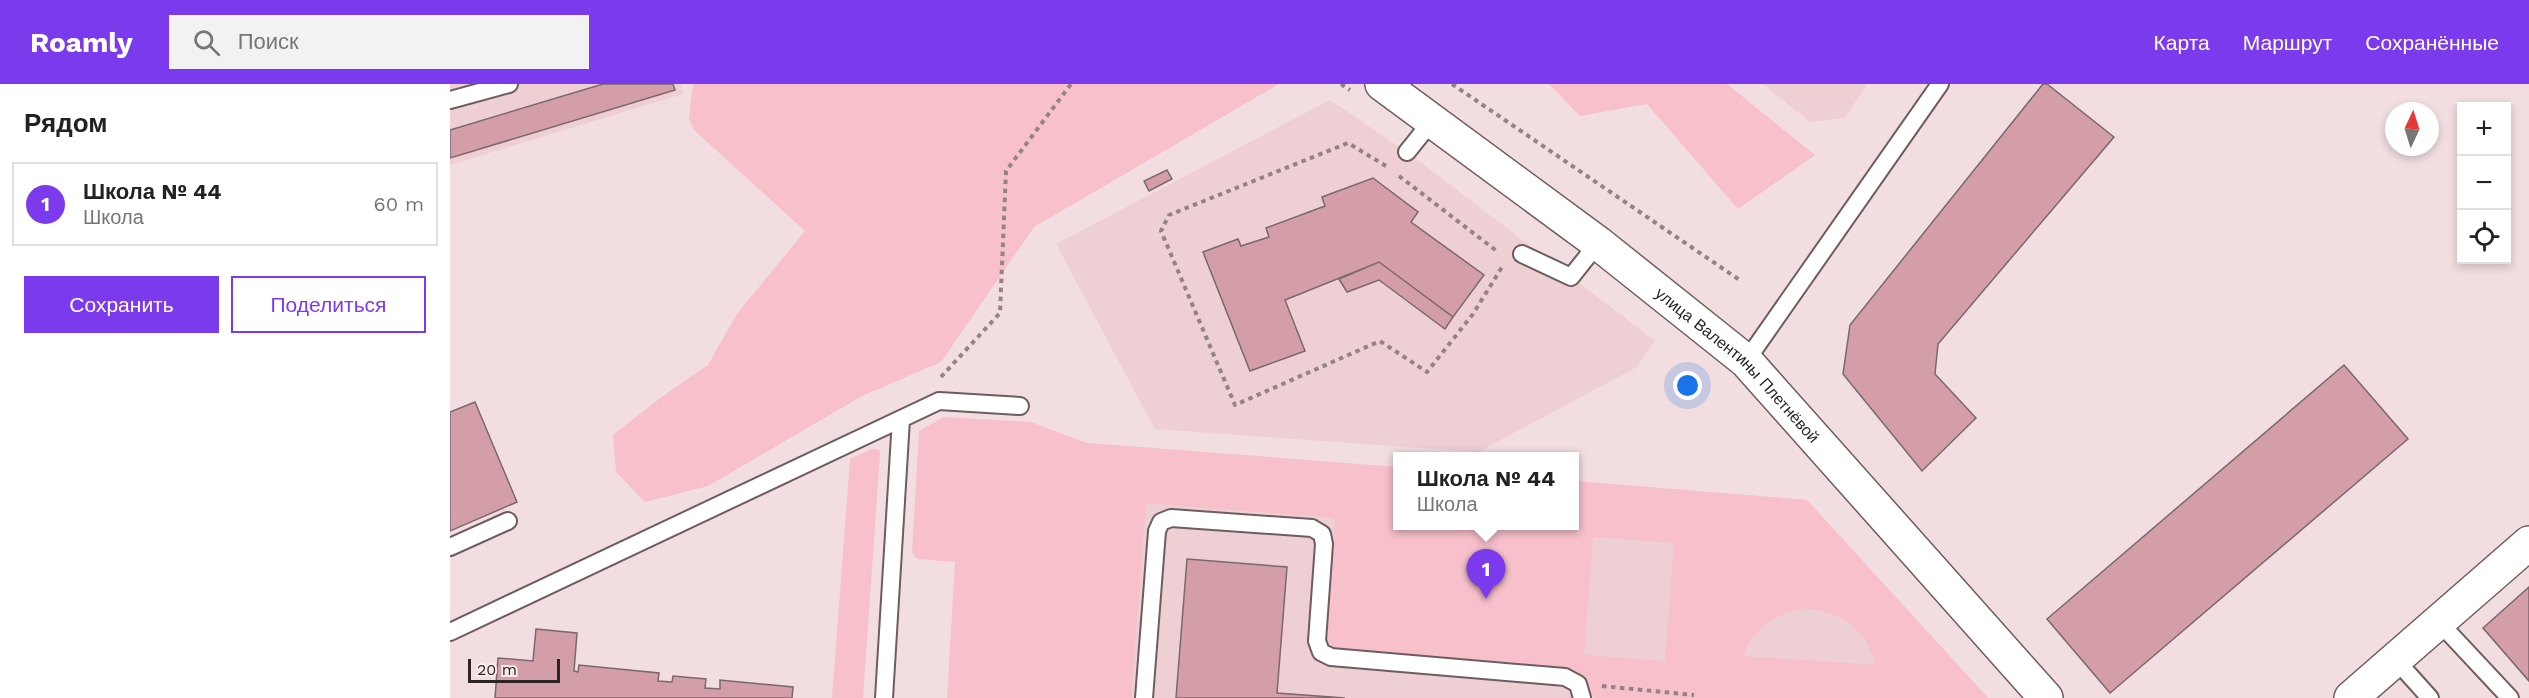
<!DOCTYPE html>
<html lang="ru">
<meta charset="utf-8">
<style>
body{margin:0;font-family:"Work Sans",sans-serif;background:#f2f2f2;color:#222}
.controls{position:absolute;right:18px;top:18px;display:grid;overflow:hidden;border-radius:0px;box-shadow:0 3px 9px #0003}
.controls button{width:54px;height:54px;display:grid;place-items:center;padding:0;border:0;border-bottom:2px solid #e0e0e0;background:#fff;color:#222;font:30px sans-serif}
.compass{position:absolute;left:1935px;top:18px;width:54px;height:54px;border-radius:50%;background:#fff;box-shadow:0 3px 9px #0003;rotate:4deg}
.scale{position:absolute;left:18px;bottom:15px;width:92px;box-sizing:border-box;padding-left:6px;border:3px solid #2b2324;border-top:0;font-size:16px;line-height:21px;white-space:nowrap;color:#2b2324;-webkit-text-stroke:4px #fdebee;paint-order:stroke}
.you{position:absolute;left:1238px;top:302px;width:21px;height:21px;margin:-15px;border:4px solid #fff;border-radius:50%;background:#1a73e8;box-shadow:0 0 0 9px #1a73e833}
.badge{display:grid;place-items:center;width:39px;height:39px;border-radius:50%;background:#7c3aed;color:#fff;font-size:20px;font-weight:700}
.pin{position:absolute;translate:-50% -50px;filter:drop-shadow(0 2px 3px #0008)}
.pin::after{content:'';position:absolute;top:32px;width:21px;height:18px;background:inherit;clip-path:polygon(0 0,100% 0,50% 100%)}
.popup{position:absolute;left:943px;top:368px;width:186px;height:78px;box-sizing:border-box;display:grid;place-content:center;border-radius:0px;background:#fff;filter:drop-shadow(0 2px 4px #0005);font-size:20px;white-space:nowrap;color:#767676}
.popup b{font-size:22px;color:#222}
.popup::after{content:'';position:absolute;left:50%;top:100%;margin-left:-12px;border:12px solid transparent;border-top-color:#fff}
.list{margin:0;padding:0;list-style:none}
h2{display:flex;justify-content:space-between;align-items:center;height:78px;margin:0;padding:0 24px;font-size:26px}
h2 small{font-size:20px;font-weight:400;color:#767676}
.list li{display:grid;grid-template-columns:39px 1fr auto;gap:18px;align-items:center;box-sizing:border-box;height:84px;margin:0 12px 12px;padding:0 12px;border:2px solid #e0e0e0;border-radius:0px}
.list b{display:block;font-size:22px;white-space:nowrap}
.list p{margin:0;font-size:20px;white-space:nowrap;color:#767676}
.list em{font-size:20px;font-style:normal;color:#767676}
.actions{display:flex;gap:12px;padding:18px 24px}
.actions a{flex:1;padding:14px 0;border:2px solid #7c3aed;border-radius:0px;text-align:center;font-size:21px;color:#7c3aed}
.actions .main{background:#7c3aed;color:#fff}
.icon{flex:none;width:33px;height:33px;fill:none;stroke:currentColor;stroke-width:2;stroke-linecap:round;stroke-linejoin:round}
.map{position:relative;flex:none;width:2079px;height:614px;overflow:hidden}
header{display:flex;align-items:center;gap:36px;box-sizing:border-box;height:84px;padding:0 30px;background:#7c3aed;color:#fff}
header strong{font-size:28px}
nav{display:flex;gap:33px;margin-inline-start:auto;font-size:21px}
.search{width:420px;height:54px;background:#f2f2f2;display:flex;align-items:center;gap:15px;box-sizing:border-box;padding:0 21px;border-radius:0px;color:#767676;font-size:22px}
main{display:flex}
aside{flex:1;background:#fff}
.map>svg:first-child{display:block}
.built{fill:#edcfd4}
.green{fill:#f7c0ca;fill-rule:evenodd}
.building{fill:#d49ea8;stroke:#7a686b;stroke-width:1.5}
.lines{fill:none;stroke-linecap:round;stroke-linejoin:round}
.service-casing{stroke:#6f5c60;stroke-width:20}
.minor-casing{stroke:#6f5c60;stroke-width:36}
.path{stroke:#928385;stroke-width:4;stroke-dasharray:4.5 4.5;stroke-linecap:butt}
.service{stroke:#fff;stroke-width:16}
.minor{stroke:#fff;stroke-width:33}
.labels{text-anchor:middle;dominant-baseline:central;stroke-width:4.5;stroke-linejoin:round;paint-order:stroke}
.street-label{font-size:16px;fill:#2b2324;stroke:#fdebee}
</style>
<header>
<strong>Roamly</strong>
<div class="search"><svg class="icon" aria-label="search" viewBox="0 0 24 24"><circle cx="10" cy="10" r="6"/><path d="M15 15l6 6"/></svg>Поиск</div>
<nav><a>Карта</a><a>Маршрут</a><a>Сохранённые</a></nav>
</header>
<main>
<aside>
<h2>Рядом<small></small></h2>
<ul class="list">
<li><span class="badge">1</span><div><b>Школа № 44</b><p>Школа</p></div><em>60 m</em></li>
</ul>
<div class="actions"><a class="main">Сохранить</a><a>Поделиться</a></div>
</aside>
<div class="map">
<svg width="2079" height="614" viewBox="0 0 2079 614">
<rect width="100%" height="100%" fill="#f2dde0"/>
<!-- built -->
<path class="built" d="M0 0H231L233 10 0 81Z
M1313 0H1417L1395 34 1360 38Z
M880 16 957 68 1205 257 1187 283 1028 368 705 345 606 160Z
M637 359 947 383 948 442H1124L1125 397 1357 416 1538 614H617Z"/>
<!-- green -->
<path class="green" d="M243 0H829L584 143 491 278 412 312 258 402 195 418 166 388 163 351 213 312 258 281 287 230 355 147 244 46 239 35Z
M1099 0H1277L1365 71 1288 125 1197 20 1130 32Z
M494 333 581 338 637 359 947 383 948 442H1124L1125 397 1357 416 1538 614H1145L1121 585 888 567 877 556 885 434 696 419 681 614H497L505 478 468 475 462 469 469 347ZM1143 453 1224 459 1215 577 1134 571ZM1350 525C1391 525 1414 543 1426 581L1293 572C1303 545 1323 531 1350 525Z
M421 365 429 366 430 370 413 614H382L400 375Z"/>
<!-- building -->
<path class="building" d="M153 0H223L225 6 0 74V46Z
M1593 0H1597L1664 53 1488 260 1485 290 1526 334 1472 387 1393 290 1400 241Z
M717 86 722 95 699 107 694 97Z
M923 94 968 128 961 138 1034 191 1003 233 929 178 835 216 855 267 800 287 753 168 788 155 791 162 819 153 816 144 875 122 872 113Z
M929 178 1003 233 995 245 929 196 897 208 889 195Z
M1894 281 1958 355 1660 609 1597 535Z
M25 318 67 418 0 447V328Z
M737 475 837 483 827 609 895 614H726Z
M2079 503V597L2033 544Z
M86 545 127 549 124 587 128 588 129 581 209 589 208 597 222 598 223 592 256 595 255 604 270 605V596L343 603 342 614H45L48 574 83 577Z"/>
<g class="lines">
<!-- service casing -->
<g class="service-casing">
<path id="service" d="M0 16 59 0
M957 68 982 37
M1072 170 1121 193 1148 159
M1296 277 1490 0
M0 463 58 437
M1988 537 2060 614
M0 548 489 317 570 322
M1945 575 1980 614
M434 614 451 335
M694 614 707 447 711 438 721 434 862 444 872 450 874 460 867 557 871 568 881 573 1115 593 1128 600 1132 614"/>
</g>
<!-- minor casing -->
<g class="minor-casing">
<g id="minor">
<path id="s1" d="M932 0 1148 159 1296 277 1596 614"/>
<path d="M1901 614 2079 459"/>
</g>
</g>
<!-- path -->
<path class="path" d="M891 0 900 6
M1002 0 1291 197
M936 82 898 59 719 131 711 147 785 321 930 257 977 288 1023 230 1052 183
M949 92 1048 168
M491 293 550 229 556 87 621 0
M1152 602 1244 611"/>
<!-- service -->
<use href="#service" class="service"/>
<!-- minor -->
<use href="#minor" class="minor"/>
</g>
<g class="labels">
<!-- street labels -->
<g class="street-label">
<text stroke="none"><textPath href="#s1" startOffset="454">улица Валентины Плетнёвой</textPath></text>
</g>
</g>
</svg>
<div class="controls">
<button>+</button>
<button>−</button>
<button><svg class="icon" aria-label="locate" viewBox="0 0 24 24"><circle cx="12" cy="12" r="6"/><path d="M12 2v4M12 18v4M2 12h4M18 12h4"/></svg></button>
</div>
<svg class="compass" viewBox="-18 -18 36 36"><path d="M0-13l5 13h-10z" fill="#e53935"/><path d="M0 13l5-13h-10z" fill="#767676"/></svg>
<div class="scale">20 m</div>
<div class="you"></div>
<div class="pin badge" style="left:1036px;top:515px">1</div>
<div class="popup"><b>Школа № 44</b>Школа</div>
</div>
</main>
